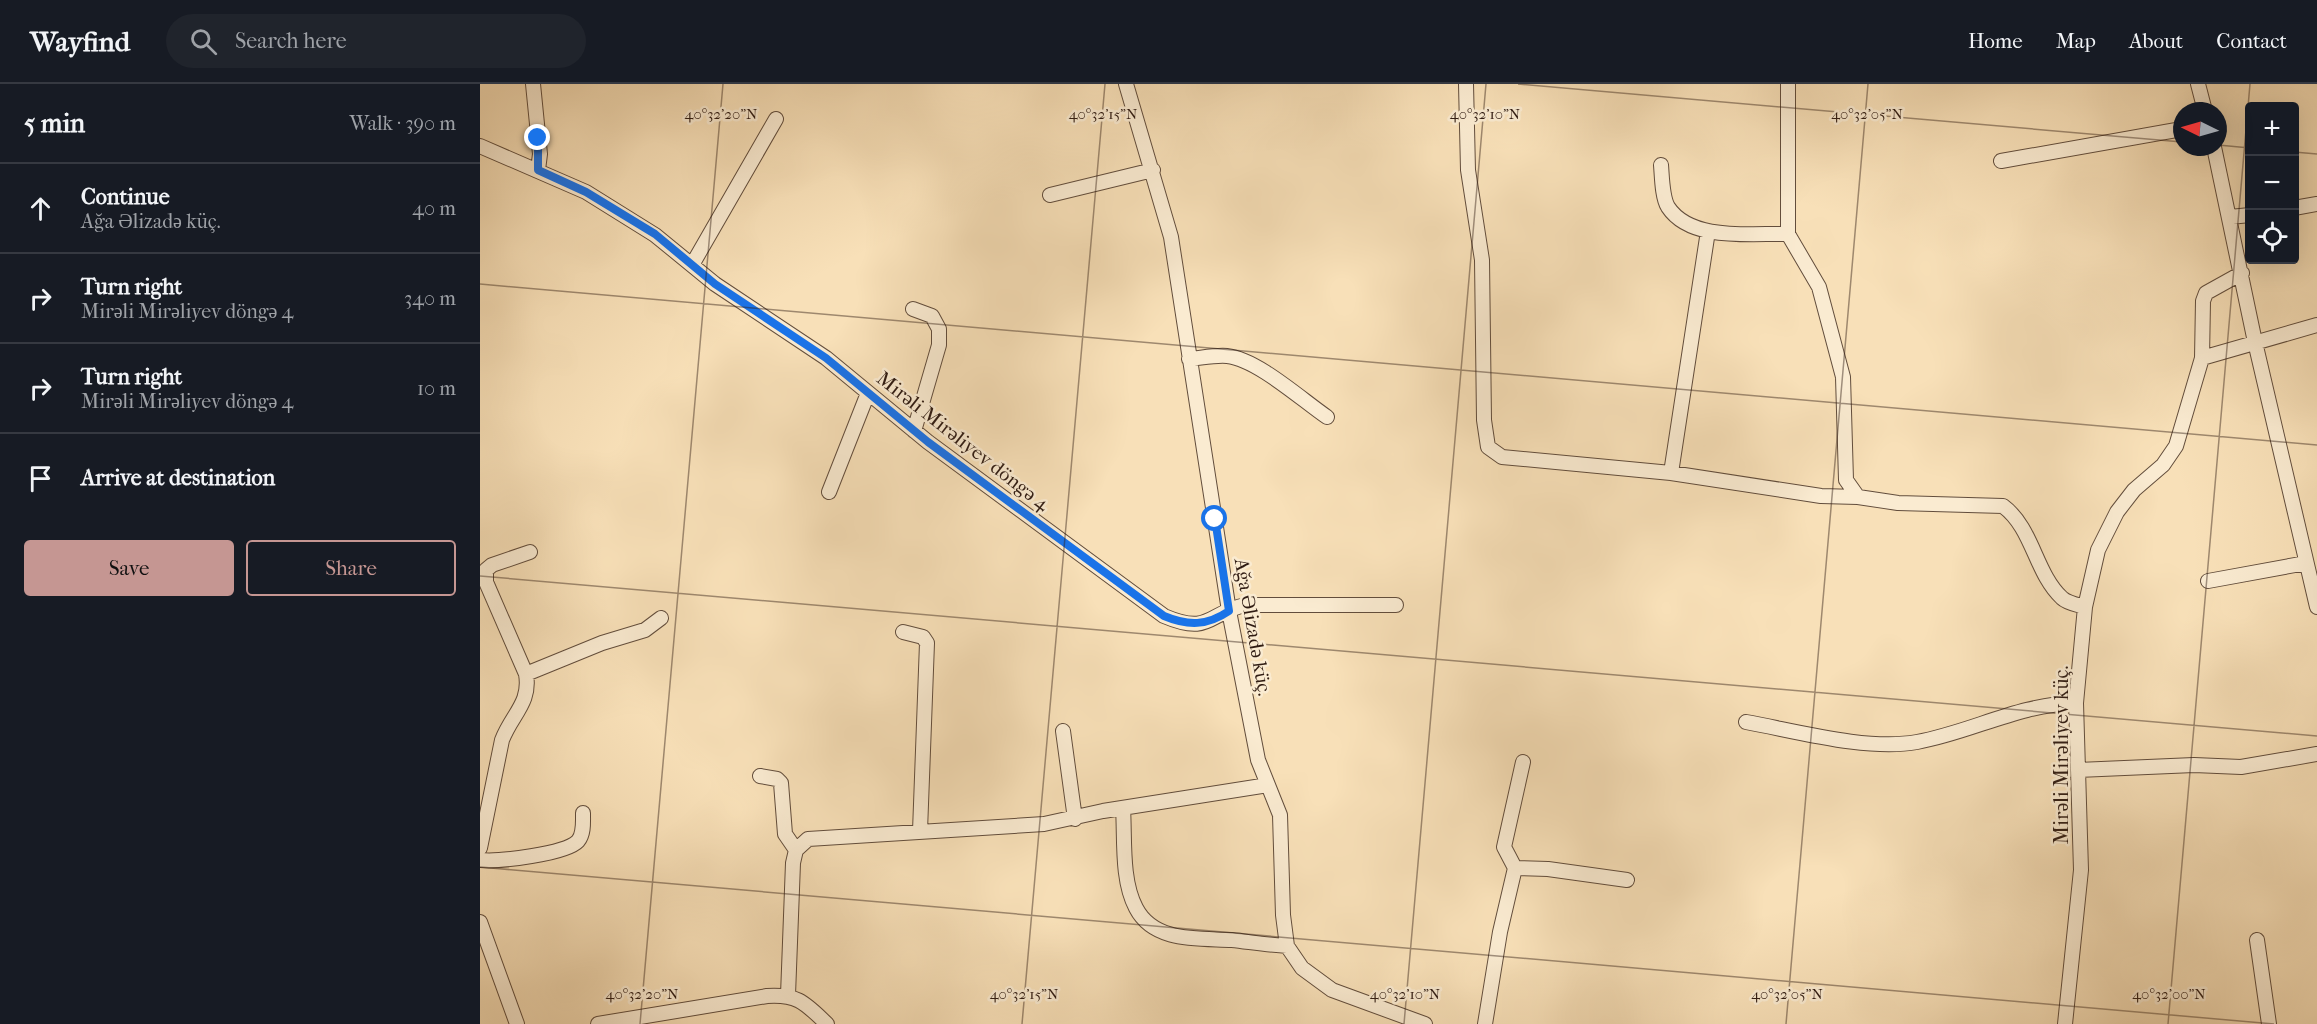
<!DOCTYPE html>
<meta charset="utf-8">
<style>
body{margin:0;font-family:"IM FELL French Canon",serif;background:#20242c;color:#f1f3f6}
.controls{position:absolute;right:18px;top:18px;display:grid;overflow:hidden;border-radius:6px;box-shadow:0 6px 24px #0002}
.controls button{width:54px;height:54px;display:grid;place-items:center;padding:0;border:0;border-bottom:2px solid #363941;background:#171b24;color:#f1f3f6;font:30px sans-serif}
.compass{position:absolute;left:1693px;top:18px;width:54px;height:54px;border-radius:50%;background:#171b24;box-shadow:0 6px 24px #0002;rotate:275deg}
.stop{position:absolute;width:18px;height:18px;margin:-14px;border:4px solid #1a73e8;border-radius:50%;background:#fff}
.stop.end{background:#1a73e8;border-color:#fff;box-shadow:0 2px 6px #0008}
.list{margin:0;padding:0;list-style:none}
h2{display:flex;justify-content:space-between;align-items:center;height:78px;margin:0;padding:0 24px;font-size:26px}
h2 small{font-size:20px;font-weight:400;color:#9ea1a6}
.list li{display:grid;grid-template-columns:39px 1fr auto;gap:18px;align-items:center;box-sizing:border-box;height:90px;padding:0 24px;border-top:2px solid #363941}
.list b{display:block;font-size:22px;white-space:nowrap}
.list p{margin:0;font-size:20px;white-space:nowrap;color:#9ea1a6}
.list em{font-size:20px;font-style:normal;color:#9ea1a6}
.actions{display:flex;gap:12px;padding:18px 24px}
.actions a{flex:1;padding:14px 0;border:2px solid #c59692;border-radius:6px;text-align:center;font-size:21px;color:#c59692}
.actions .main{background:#c59692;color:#111}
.icon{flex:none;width:33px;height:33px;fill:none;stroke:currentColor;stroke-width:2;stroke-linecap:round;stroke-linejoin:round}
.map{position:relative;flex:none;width:1837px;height:940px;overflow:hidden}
header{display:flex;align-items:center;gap:36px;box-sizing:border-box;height:84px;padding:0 30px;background:#171b24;border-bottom:2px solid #363941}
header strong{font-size:28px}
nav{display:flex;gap:33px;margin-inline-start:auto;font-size:21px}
.search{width:420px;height:54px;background:#20242c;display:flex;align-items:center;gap:15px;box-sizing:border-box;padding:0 21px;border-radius:33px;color:#9ea1a6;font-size:22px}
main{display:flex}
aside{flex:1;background:#171b24}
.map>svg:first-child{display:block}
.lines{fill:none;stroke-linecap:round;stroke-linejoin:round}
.minor-casing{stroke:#624d3c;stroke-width:16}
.minor{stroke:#faebd1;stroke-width:14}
.route{stroke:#1a73e8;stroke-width:8}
.ticks{fill:none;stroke:#301c13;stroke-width:1.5;stroke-opacity:0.45}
.labels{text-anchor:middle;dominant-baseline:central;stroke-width:5;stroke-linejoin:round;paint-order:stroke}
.street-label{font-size:20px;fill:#301c13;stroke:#faebd1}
.ticks-label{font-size:15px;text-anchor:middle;fill:#301c13;stroke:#faebd1;stroke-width:5;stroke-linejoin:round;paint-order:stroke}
</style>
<header>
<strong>Wayfind</strong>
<div class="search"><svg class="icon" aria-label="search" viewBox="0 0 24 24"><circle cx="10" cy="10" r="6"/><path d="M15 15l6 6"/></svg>Search here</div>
<nav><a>Home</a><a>Map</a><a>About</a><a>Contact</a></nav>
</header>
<main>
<aside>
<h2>5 min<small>Walk · 390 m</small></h2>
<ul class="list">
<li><svg class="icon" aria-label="ahead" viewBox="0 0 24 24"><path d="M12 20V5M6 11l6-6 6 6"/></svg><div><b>Continue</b><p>Ağa Əlizadə küç.</p></div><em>40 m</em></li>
<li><svg class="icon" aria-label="right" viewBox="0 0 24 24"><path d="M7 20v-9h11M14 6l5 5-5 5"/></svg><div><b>Turn right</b><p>Mirəli Mirəliyev döngə 4</p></div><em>340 m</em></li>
<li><svg class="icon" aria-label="right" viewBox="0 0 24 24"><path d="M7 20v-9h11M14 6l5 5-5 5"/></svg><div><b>Turn right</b><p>Mirəli Mirəliyev döngə 4</p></div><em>10 m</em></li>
<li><svg class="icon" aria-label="arrive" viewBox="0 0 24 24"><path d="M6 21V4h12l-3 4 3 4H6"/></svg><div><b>Arrive at destination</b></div></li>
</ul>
<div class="actions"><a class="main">Save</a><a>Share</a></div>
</aside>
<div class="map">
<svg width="1837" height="940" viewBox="0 0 1837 940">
<rect width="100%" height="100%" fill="#f8e0b8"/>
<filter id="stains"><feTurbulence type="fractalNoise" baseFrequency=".00333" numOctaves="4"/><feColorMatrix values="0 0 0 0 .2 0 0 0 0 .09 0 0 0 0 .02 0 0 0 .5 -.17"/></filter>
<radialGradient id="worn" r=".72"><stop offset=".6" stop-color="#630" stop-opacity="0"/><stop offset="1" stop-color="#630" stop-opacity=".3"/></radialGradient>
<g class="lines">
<!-- minor casing -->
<g class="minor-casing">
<path id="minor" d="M53 0 60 70 58 86
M646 0 691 153 749 527 778 676 800 731 803 831 807 862 822 884 852 906 945 940
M986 0 988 86 1002 176 1004 336 1008 363 1022 373 1191 389 1341 412 1378 413
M1308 0V150L1339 203 1363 293 1366 396 1378 413 1418 419 1523 422C1553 444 1555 489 1582 514 1587 519 1598 521 1605 523
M1718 0 1725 27
M0 62 106 108 175 151 235 200 346 274 448 358 684 532C731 552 728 528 766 521H916
M1734 63 1775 258 1837 523
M1521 77 1702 45
M1181 81C1182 92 1182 113 1188 123 1211 158 1272 149 1308 150
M570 111 673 86
M1814 124 1837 120
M1750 133 1770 131
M212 181 296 35
M433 225 452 232 459 245V261L434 347
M1722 274 1723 217 1726 209 1762 189
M709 275C721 274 735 271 747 272 777 275 822 316 847 333
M1191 389 1228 147
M349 408 388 309
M1728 497 1826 479
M423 548 443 553 447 559 440 747
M46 590 122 559 165 546 181 534
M1266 638C1316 647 1387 667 1437 658 1492 648 1539 620 1596 619
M583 647 595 735
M1598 686 1714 681 1761 683 1837 670
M280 692 297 695 301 699 305 750 316 766
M643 724C645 754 641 796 656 824 674 859 719 854 752 856 770 858 788 861 807 862
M0 764 22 656C32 630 51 619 46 590L6 498V486L12 481 50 468
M0 776C18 778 86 770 98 757 104 750 103 738 103 729
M1035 784 1068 785 1147 796
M0 838 37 940
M1777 856 1789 940
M308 911 313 779 316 766 328 755 564 740 623 727 788 701
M118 940 287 912C318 910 325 919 347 940
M1005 940 1020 848 1035 784 1024 763 1043 678
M1585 940 1601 786 1596 619 1605 523 1618 466 1637 428 1654 406 1683 381 1696 362 1722 274 1837 241"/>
</g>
<!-- minor -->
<use href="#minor" class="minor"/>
</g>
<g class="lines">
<!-- route -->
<path class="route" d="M58 54V86L106 108 175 150 235 200 346 274 448 358 684 532C708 542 727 542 749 527L735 435"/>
</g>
<!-- ticks -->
<path class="ticks" d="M1038 0 1702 58M1738 61 1770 64M1814 68 1837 70M0 200 1837 361M0 492 1837 652M0 783 1794 940M160 940 243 0M542 940 625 0M924 940 1006 0M1306 940 1388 0M1688 940 1770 0"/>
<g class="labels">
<!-- street labels -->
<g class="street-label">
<text transform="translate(483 357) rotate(38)">Mirəli Mirəliyev döngə 4</text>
<text transform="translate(773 543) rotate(80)">Ağa Əlizadə küç.</text>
<text transform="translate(1581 671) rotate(-90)">Mirəli Mirəliyev küç.</text>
</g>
</g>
<g class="ticks-label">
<text x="241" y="35">40°32'20"N</text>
<text x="623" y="35">40°32'15"N</text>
<text x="1005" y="35">40°32'10"N</text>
<text x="1387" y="35">40°32'05"N</text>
<text x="162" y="915">40°32'20"N</text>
<text x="544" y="915">40°32'15"N</text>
<text x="925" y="915">40°32'10"N</text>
<text x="1307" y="915">40°32'05"N</text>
<text x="1689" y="915">40°32'00"N</text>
</g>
<rect width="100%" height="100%" filter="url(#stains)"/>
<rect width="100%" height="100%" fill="url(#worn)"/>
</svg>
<div class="controls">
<button>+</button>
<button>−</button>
<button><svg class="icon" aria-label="locate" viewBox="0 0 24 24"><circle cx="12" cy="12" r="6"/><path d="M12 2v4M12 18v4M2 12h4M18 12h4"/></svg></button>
</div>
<svg class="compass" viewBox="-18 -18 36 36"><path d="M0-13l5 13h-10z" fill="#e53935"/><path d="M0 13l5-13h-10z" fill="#9ea1a6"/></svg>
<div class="stop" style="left:735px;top:435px"></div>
<div class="stop end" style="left:58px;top:54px"></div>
</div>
</main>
